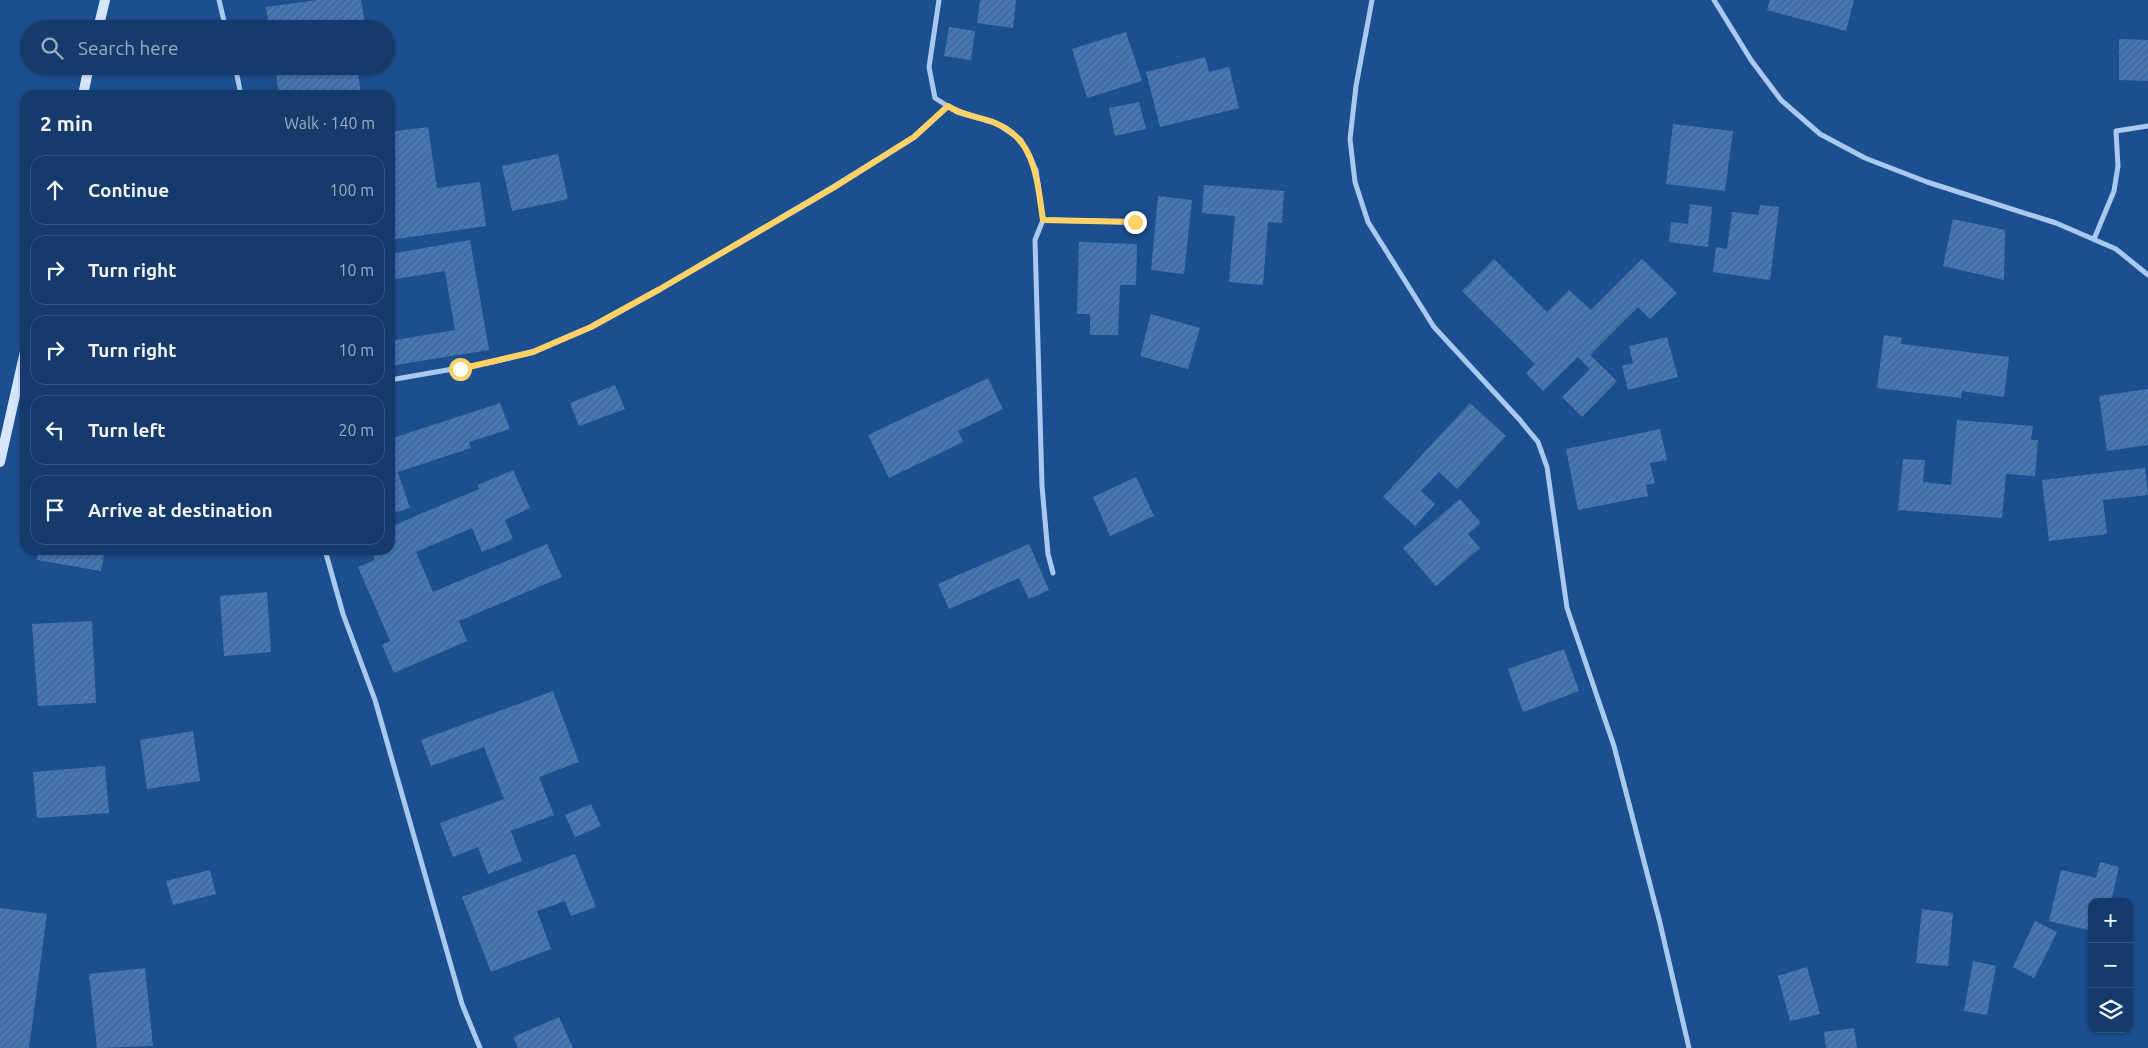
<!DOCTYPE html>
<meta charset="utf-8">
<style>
body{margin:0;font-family:Ubuntu,sans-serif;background:#214673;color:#f1f3f6}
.controls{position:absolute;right:15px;bottom:15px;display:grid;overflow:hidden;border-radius:10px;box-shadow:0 1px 4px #0004}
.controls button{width:45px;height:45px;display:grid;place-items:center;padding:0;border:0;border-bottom:1px solid #33557e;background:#143b6b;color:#f1f3f6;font:25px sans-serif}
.stop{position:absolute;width:15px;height:15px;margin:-11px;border:4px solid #ffd166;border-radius:50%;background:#fff}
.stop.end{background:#ffd166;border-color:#fff;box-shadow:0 1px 5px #0008}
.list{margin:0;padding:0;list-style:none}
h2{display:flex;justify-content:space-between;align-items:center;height:65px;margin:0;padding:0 20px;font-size:21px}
h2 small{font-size:16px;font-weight:400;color:#9dadc1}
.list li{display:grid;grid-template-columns:32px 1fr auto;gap:15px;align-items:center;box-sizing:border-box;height:70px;margin:0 10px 10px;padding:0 10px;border:1px solid #33557e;border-radius:15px}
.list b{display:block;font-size:19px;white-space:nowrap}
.list em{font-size:16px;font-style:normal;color:#9dadc1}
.icon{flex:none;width:28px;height:28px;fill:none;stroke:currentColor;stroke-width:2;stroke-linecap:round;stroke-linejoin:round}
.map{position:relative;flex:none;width:2148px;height:1048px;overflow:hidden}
.search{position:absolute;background:#143b6b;box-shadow:0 1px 4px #0004;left:20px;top:20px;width:375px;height:55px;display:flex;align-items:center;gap:12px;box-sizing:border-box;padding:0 18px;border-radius:28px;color:#9dadc1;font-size:19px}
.panel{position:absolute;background:#143b6b;box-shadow:0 1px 4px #0004;left:20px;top:90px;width:375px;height:465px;border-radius:15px}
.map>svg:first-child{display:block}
.building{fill:url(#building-hatch)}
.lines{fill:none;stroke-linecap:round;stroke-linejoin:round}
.street{stroke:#a9c9ee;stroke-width:5}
.secondary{stroke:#d6e6fa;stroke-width:10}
.route{stroke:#ffd166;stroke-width:6}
</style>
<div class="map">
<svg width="2148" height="1048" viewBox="0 0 2148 1048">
<defs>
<pattern id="building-hatch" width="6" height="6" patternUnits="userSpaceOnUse" patternTransform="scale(1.25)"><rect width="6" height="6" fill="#4478b7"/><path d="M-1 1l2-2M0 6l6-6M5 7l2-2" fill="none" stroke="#486282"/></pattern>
</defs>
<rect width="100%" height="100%" fill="#1b4f8f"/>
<!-- building -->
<path class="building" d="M317 0H361L366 29H269L266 7Z
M980 0H1016L1013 28 977 23Z
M1770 0H1854L1846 31 1767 10Z
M949 27 975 31 971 60 944 56Z
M1126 32 1142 81 1087 98 1072 49Z
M2119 39 2148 40V81L2119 80Z
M1205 57 1209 72 1229 67 1239 108 1160 127 1146 72Z
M275 66H357L361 95H279Z
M1139 102 1146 129 1115 136 1109 108Z
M1673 124 1733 131 1725 191 1666 184Z
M428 127 437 188 480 182 486 226 390 240V132Z
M558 154 568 199 512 211 502 166Z
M1204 185 1284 191 1282 223 1268 222 1263 285 1229 282 1235 216 1202 213Z
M1158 196 1192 200 1184 274 1151 270Z
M1690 204 1712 207 1708 247 1669 242 1671 222 1688 224Z
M1760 205 1779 207 1770 280 1713 272 1716 247 1727 249 1732 212 1758 215Z
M1953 219 2005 230 2004 280 1943 266Z
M470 240 489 350 390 366V341L455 330 445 271 390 280V254Z
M1079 242 1137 244 1136 285H1120L1118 335H1090V314H1077Z
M1494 259 1547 312 1569 290 1591 310 1642 259 1677 293 1650 319 1638 307 1590 355 1617 381 1582 417 1562 397 1590 369 1578 357 1543 391 1526 373 1535 364 1462 291Z
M1151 314 1200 328 1188 369 1140 356Z
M1884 335 1902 338 1901 344 2009 357 2004 397 1962 391 1961 398 1877 388Z
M1667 337 1678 377 1628 390 1622 366 1633 363 1629 346Z
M988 378 1003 409 958 431 963 442 889 478 868 435Z
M615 385 625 409 579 426 570 403Z
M2148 389V445L2107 451 2099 396Z
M500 403 510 429 469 442 471 448 398 472 410 508 390 514V439Z
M1470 403 1506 436 1457 489 1439 472 1421 491 1435 504 1415 526 1383 497Z
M1957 420 2033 426 2031 440H2038L2035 476 2006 474 2002 518 1898 510 1903 459 1925 460 1923 482 1951 485Z
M1660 429 1667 460 1650 463 1655 483 1646 485 1648 496 1578 510 1566 449Z
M2145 468 2148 495 2103 500 2107 534 2049 541 2042 480Z
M513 470 530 508 505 520 513 539 482 552 472 528 416 552 433 592 547 544 562 577 459 621 467 641 394 673 382 645 390 641 358 567 375 560 371 550H390V527L479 489 478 485Z
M1136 477 1154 516 1110 536 1093 497Z
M1460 499 1481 523 1468 534 1480 548 1436 586 1403 548Z
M1029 544 1049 590 1029 599 1019 578 949 609 938 584Z
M39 550H105L101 571 37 560Z
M267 592 271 652 224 656 220 596Z
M92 621 96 703 38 706 32 624Z
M1564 649 1579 691 1523 712 1508 669Z
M553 691 579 762 539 777 554 815 511 831 522 861 488 874 478 847 453 857 440 823 504 799 484 747 431 766 421 740Z
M193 731 200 781 147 789 140 740Z
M105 766 109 813 37 818 33 772Z
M591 804 601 826 575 837 565 815Z
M575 854 596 907 571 916 565 901 537 911 551 949 491 972 462 897Z
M2100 862 2119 867 2111 902H2092V931L2049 921 2061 870 2096 878Z
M210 870 216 894 173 905 166 881Z
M0 908 47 914 29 1048H0Z
M1922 909 1953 913 1948 966 1916 963Z
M2035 921 2057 932 2034 978 2013 967Z
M1973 961 1996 966 1987 1015 1964 1011Z
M1807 967 1820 1014 1790 1021 1778 976Z
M145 968 153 1046 97 1048 89 974Z
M559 1017 573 1048H518L513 1037Z
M1854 1028 1857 1048H1826L1824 1032Z"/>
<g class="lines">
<!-- street -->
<path class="street" d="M219 0 226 29
M939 0 929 67 935 98 957 112 996 123 1021 140 1036 170 1043 220 1135 222
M1372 0 1356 86 1350 139 1355 182 1368 222 1434 327 1519 419 1538 442 1547 467 1567 608 1614 746 1660 923 1689 1048
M1714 0 1751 60 1781 100 1820 134 1865 158 1927 182 2056 223 2116 249 2148 275
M235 66 241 95
M1043 220 1035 240 1042 486 1048 554 1053 573
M2094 239 2114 191 2118 166 2116 131 2148 126
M390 380 493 362 533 352 591 327 660 289 833 187 914 137 948 106
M325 550 343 614 375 700 462 1004 480 1048"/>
<!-- secondary -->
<path class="secondary" d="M98 29 105 0
M83 95 89 66
M0 462 25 351"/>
</g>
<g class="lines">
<!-- route -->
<path class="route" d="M460 369 533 352 591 327 660 289 833 188 914 137 948 106C962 116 979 116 995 123 1036 139 1037 181 1043 220L1135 222"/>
</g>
</svg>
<div class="controls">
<button>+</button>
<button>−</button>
<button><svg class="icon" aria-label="layers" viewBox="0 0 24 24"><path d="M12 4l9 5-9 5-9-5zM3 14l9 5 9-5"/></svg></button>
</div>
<div class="stop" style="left:460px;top:369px"></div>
<div class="stop end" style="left:1135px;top:222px"></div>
<div class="search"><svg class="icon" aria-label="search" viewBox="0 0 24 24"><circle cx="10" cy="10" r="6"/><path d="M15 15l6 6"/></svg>Search here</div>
<section class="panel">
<h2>2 min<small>Walk · 140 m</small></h2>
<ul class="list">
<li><svg class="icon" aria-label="ahead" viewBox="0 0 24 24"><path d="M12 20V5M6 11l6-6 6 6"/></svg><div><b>Continue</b></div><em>100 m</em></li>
<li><svg class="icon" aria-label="right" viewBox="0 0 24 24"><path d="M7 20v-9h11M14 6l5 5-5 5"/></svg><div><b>Turn right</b></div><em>10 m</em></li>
<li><svg class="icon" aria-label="right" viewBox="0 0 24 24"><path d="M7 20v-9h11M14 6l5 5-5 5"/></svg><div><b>Turn right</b></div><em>10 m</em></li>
<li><svg class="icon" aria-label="left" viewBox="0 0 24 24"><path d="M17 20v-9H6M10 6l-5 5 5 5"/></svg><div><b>Turn left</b></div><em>20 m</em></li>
<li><svg class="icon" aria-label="arrive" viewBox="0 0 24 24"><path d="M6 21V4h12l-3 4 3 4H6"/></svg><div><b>Arrive at destination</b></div></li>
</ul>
</section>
</div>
